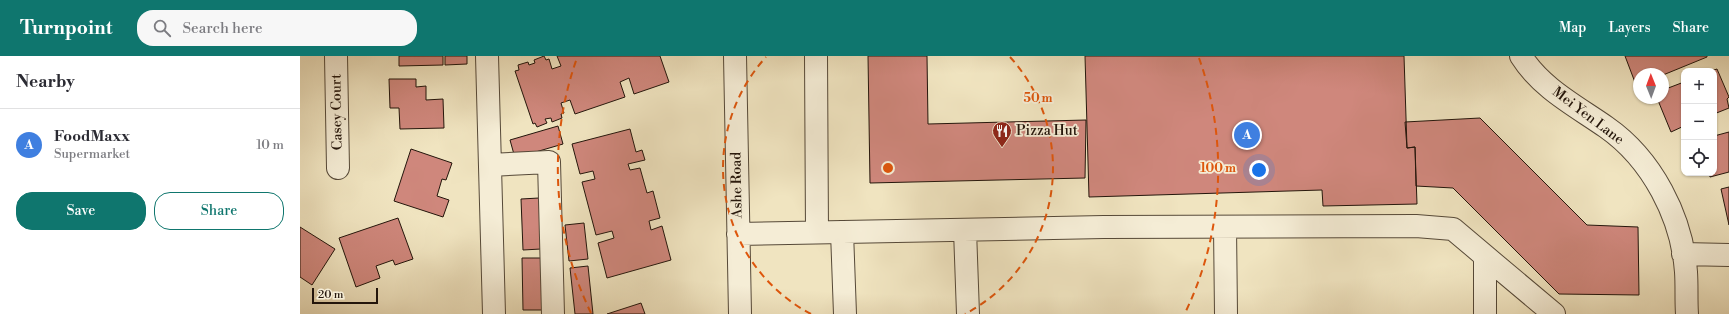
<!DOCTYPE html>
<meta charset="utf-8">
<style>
body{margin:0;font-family:"Libre Bodoni",serif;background:#f7f7f7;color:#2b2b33}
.controls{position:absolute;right:12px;top:12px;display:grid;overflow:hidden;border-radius:8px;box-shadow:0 1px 3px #0004}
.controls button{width:36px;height:36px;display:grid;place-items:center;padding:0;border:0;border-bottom:1px solid #e1e1e2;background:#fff;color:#2b2b33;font:20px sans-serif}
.compass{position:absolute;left:1333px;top:12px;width:36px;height:36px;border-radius:50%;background:#fff;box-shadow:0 1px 3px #0004;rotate:359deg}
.scale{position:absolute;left:12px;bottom:10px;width:66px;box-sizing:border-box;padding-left:4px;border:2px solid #23150b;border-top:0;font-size:11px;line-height:14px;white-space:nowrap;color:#23150b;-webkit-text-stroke:3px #f5edd6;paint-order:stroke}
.you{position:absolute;left:959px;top:114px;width:14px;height:14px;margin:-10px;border:3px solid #fff;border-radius:50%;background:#1a73e8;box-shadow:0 0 0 6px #1a73e833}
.badge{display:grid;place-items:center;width:26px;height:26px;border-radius:50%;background:#0f766e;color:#fff;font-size:13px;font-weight:700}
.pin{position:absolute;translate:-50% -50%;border:2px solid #fff;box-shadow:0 1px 4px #0006}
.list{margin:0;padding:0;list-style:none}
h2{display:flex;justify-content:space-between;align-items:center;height:52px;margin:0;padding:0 16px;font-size:17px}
h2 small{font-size:13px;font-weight:400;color:#7c7c81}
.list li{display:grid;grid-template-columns:26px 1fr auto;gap:12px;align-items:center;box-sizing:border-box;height:72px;padding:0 16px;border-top:1px solid #e1e1e2}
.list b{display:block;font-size:15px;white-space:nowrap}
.list p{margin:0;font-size:13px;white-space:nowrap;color:#7c7c81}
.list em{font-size:13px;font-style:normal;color:#7c7c81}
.actions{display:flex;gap:8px;padding:12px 16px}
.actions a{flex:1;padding:9px 0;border:1px solid #0f766e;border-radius:16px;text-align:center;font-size:14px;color:#0f766e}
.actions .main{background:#0f766e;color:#fff}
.icon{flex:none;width:22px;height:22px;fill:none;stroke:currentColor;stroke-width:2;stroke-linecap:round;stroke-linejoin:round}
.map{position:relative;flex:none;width:1429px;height:258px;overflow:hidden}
header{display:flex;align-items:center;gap:24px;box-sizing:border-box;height:56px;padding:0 20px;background:#0f766e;color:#fff}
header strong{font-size:19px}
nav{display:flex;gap:22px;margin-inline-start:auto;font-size:14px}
.search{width:280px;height:36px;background:#f7f7f7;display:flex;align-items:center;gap:10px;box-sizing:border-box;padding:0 14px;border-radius:16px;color:#7c7c81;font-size:15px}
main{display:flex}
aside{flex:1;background:#fff}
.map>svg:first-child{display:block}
.building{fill:#cf877c;stroke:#23150b}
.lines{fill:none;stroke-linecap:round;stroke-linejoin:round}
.minor-casing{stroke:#564938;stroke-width:24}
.minor{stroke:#f5edd6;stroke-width:22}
.ring{fill:none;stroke:#de560c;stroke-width:2;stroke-dasharray:7 5}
.labels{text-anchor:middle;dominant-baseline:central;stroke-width:3.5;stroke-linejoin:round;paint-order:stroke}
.street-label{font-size:14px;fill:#23150b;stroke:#f5edd6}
.poi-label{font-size:14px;fill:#23150b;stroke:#f5edd6;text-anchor:start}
.centre{fill:#de560c;stroke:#f5edd6;stroke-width:2}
.ring-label{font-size:12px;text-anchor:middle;font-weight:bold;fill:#de560c;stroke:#f5edd6;stroke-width:3.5;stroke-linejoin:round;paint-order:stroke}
</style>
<header>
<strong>Turnpoint</strong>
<div class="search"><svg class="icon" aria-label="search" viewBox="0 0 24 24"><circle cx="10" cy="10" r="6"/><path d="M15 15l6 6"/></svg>Search here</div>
<nav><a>Map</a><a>Layers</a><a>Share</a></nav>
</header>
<main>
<aside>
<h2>Nearby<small></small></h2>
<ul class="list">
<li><span class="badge" style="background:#3f7fe0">A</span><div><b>FoodMaxx</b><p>Supermarket</p></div><em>10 m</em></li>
</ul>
<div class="actions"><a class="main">Save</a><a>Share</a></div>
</aside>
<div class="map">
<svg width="1429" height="258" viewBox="0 0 1429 258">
<rect width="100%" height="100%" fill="#f0e4c0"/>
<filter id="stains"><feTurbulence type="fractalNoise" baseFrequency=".005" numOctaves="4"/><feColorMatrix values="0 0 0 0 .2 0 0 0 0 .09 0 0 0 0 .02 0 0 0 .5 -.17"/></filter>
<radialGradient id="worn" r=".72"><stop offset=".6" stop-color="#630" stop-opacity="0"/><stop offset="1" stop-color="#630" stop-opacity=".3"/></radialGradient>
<!-- building -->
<path class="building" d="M99 0H143V9L99 10Z
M145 0H167V8L145 9Z
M244 0 246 4 249 3 252 13 261 10 257 0H360L369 26 334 38 329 22 320 26 325 41 275 58 270 44 261 47 264 57 261 58 262 62 252 66 251 62 245 63 247 67 237 71 235 67 233 68 215 15 219 14 218 9 228 6 229 9 235 7 234 4Z
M568 0H627L628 68 786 64 785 122 570 127Z
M785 0H1104L1107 92 1115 91 1117 148 1023 150 1022 134 789 141Z
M1325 0H1407V1L1363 19 1339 18V28L1336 29Z
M1417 13 1429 41 1427 43 1429 52 1414 58V15H1411Z
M89 23H116V31L126 30V44L143 43 144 72 100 73 99 52H90Z
M1384 26V70L1371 76 1357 42H1363V34Z
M1180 62 1287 169 1338 171 1339 239 1259 238 1153 132 1116 130 1115 91 1107 92 1105 66Z
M258 70 263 88 215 102 210 84Z
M330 73 336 96 342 94 345 104 328 108 330 114 340 112 347 137 353 135 360 162 349 165 351 174 362 170 371 204 307 222 298 187 314 182 312 175 296 179 282 126 295 123 293 115 280 118 272 88Z
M1429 76V116L1410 121 1409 117H1414V80Z
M111 93 152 107 146 124 142 123 137 140 149 144 143 161 94 145Z
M1429 131V169L1421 133Z
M239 142 241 193 223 194 221 143Z
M98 162 113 203 95 209 93 204 76 210 80 222 56 231 39 182Z
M284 167 288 203 269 205 265 169Z
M0 171 35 193 12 229 0 221Z
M222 202H241L242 254H223Z
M288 210 293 258H275L270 212Z
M341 247 345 258H307Z"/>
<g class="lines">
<!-- minor casing -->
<g class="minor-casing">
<path id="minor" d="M36 0 38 112
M187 0 194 258
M435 0 440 258
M516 0 517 176
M1221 0C1241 32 1276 50 1306 71 1352 103 1382 161 1386 216 1387 230 1386 244 1387 258
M190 109 249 106 253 258
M925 171 926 258
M665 174 668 258
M542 176 545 258
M438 178 804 171 1116 170 1153 173 1185 200V258
M1383 198 1429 199
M1185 200 1254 258"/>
</g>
<!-- minor -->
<use href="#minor" class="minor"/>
</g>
<!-- distance rings -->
<g class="ring">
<path d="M511 258A165 165 0 0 1 466 1M710 1A165 165 0 0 1 665 258"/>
<path d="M291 257A330 330 0 0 1 277 2M899 2A330 330 0 0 1 885 257"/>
</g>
<!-- icons -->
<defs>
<g id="restaurant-pin" transform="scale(1)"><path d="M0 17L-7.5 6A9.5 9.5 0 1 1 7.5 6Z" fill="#8f2418" stroke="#f5edd6"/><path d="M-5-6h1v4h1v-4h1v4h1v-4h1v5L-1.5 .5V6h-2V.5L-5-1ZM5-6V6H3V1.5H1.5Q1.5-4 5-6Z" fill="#fff"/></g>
</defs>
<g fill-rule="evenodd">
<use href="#restaurant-pin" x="702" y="75"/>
</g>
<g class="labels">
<!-- street labels -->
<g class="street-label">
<text transform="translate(37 56) rotate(-91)">Casey Court</text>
<text transform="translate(1288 60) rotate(37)">Mei Yen Lane</text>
<text transform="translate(437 129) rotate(-91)">Ashe Road</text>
</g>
<!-- poi labels -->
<g class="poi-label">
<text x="716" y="75">Pizza Hut</text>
</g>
</g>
<circle cx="588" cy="112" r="6" class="centre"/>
<g class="ring-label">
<text x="738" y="46">50 m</text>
<text x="918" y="116">100 m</text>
</g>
<rect width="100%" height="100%" filter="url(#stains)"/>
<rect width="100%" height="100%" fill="url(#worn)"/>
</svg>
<div class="controls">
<button>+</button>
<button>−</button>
<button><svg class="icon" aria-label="locate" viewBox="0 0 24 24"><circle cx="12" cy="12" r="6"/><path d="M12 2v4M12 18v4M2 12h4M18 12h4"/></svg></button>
</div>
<svg class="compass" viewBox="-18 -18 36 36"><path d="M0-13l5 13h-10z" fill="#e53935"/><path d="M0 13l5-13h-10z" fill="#7c7c81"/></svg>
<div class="scale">20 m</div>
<div class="you"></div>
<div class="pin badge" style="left:947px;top:79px;background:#3f7fe0">A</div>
</div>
</main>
